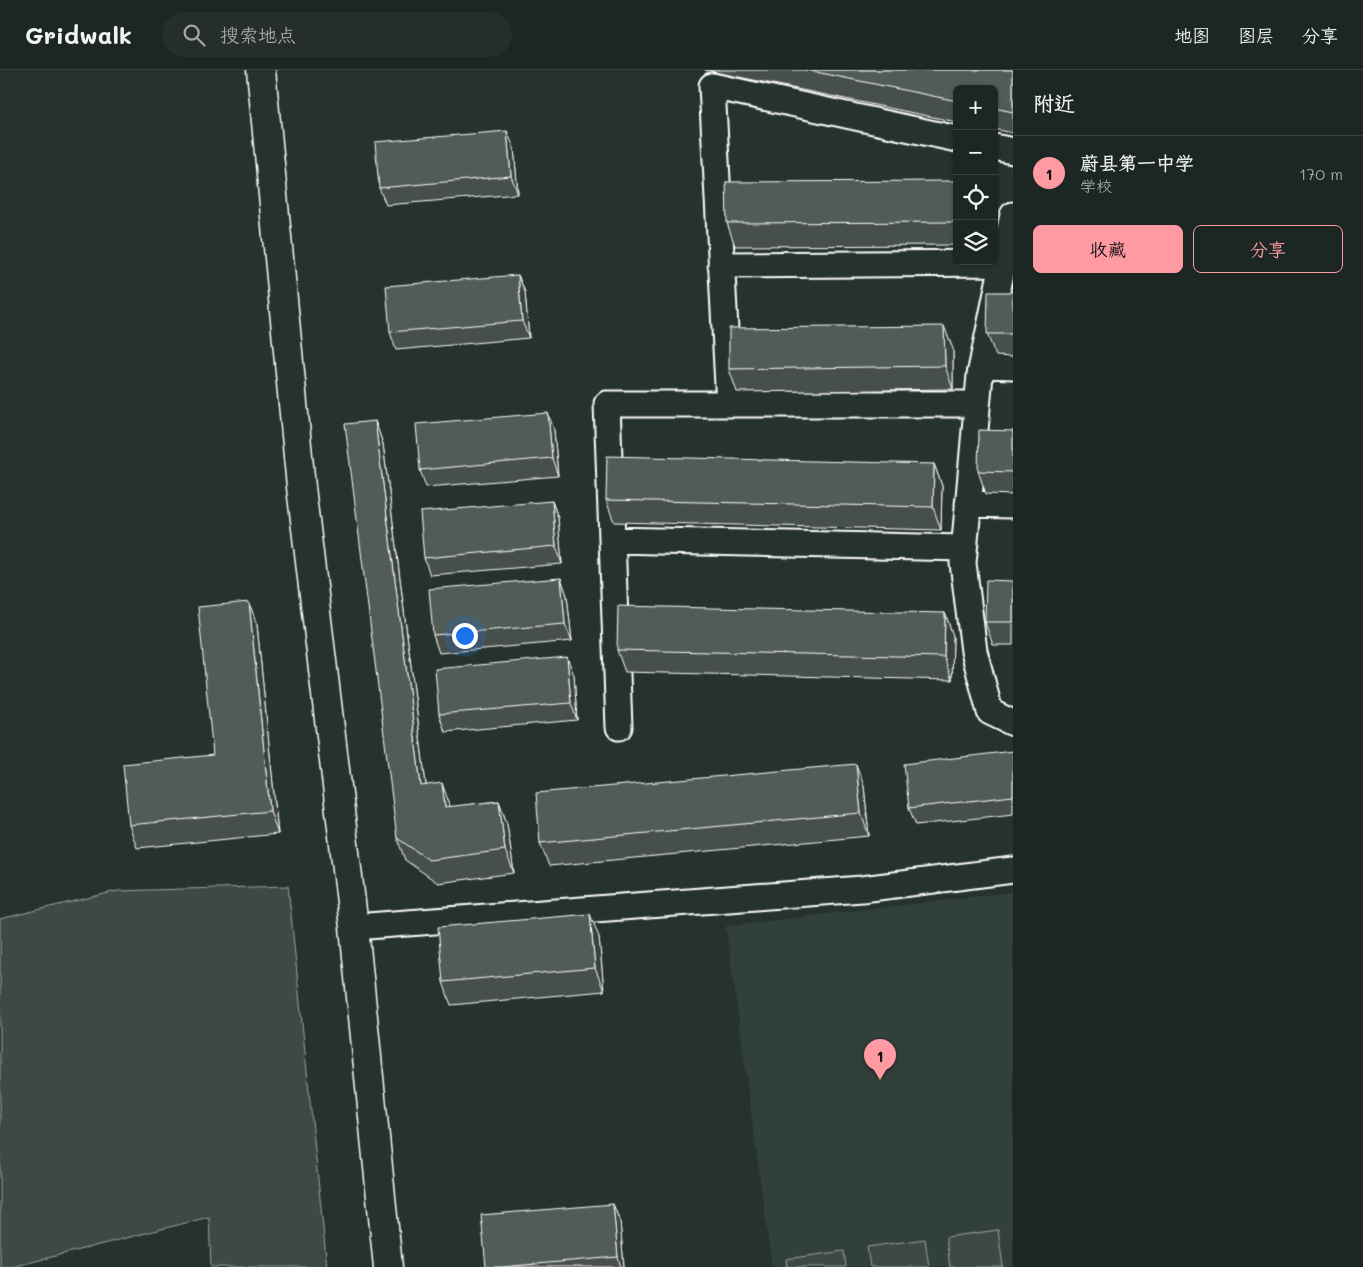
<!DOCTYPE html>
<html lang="zh">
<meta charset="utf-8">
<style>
body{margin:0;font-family:Mali,"LXGW WenKai TC",sans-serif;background:#252e2a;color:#f1f3f6}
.controls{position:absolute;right:15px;top:15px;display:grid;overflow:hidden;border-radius:8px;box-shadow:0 1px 4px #0004}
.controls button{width:45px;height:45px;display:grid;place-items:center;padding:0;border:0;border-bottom:1px solid #3a4340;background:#1c2622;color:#f1f3f6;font:25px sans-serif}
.you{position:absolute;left:464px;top:565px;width:18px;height:18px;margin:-12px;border:4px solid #fff;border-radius:50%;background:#1a73e8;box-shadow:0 0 0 8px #1a73e833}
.badge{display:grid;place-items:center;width:32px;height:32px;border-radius:50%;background:#ff9aa2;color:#111;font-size:16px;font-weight:700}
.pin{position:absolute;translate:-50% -41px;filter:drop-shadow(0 1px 2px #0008)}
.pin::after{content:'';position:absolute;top:26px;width:18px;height:15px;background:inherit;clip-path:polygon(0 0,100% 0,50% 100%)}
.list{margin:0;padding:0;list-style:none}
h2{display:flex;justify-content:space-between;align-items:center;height:65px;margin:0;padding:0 20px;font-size:21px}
h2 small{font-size:16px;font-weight:400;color:#a0a5a5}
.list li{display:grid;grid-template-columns:32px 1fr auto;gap:15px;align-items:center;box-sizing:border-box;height:75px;padding:0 20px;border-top:1px solid #3a4340}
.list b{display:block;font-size:19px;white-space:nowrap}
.list p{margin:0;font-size:16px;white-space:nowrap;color:#a0a5a5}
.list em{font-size:16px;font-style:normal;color:#a0a5a5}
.actions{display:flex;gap:10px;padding:15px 20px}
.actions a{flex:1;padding:11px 0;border:1px solid #ff9aa2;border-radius:8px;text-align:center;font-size:18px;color:#ff9aa2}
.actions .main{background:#ff9aa2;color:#111}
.icon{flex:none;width:28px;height:28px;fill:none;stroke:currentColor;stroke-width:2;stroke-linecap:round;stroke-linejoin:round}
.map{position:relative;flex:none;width:1013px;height:1197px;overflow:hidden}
header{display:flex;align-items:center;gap:30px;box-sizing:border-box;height:70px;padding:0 25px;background:#1c2622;border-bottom:1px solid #3a4340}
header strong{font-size:24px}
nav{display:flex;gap:28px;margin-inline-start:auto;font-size:18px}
.search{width:350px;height:45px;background:#252e2a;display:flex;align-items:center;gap:12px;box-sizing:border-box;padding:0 18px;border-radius:28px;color:#a0a5a5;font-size:19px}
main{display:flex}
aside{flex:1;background:#1c2622}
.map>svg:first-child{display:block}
.built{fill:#333f3a}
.green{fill:#3e4944;stroke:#9ea4a2}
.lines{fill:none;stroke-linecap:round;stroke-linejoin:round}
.minor-casing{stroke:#fff;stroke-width:29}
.tertiary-casing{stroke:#fff;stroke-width:31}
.minor{stroke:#26332d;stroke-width:25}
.tertiary{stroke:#26332d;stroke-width:28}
.wall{fill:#464f4b;stroke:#fff}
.shaded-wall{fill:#39403d;stroke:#fff}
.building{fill:#515c57;stroke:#fff}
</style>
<header>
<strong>Gridwalk</strong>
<div class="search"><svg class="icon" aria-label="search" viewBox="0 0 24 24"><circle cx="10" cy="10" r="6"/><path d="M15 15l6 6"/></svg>搜索地点</div>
<nav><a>地图</a><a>图层</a><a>分享</a></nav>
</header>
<main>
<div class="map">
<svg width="1013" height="1197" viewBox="0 0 1013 1197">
<rect width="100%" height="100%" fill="#26332d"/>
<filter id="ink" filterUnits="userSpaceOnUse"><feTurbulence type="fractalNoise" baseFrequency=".02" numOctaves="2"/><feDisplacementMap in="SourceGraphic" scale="10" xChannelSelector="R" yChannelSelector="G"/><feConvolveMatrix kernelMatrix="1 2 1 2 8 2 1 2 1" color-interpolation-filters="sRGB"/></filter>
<g filter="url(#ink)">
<!-- built -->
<path class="built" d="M1013 822V1197H772L726 856Z"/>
<!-- green -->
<path class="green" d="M288 816 327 1197H211L209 1147 12 1197H0V849L117 821Z
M998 1160 1003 1197H950L946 1167Z
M925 1169 929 1197H870L867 1177Z
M844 1181 846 1197H787L786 1189Z"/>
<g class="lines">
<!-- minor casing -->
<g class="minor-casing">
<path id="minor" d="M994 77 1013 81
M1013 145 980 305 963 493 974 581 990 642 1013 653
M721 195 1003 193
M982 295 1013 296
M729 334 712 16 957 69
M968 434 1013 435
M612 470 964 478
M619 657 607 334H977
M354 857 862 819 1013 800"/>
</g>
<!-- tertiary casing -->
<g class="tertiary-casing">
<path id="tertiary" d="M261 0 301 417 354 857 388 1197"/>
</g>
<!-- minor -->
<use href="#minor" class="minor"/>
<!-- tertiary -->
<use href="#tertiary" class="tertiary"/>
</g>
<!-- wall -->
<path class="wall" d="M705 0H1013V63L994 59V19H957V52Z
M514 78 518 124 386 135 379 118Z
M957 111V175L735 176 727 153Z
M518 205 525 222 529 268 396 280 390 262Z
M1013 222V287L996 286 987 264Z
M953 279V319L737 322 729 299Z
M375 351 383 374 426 715 450 737 499 731 507 754 514 803 438 813 405 790 397 768Z
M554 360 558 406 426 417 420 400Z
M1013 361V425L986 424 978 401Z
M934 394 942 416 941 460 614 452 606 430Z
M552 431 558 448 562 494 430 505 424 488Z
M561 508 567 526 572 571 439 583 433 565Z
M1013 511V575H993L985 552Z
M945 543 953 566 952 610 625 602 617 580Z
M257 555 278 764 137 778 129 755 213 685Z
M574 605 577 650 445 662 439 644Z
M1013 681V744L916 755 909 738Z
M864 716 869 766 549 796 540 773Z
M599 867 604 921 451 935 443 912Z
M613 1134 620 1152 624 1197H486Z"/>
<!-- shaded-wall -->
<path class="shaded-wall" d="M507 61 514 78 518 124 511 106Z
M518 205 525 222 529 268 522 251Z
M944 256 953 279V319L945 296Z
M548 343 554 360 558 406 552 388Z
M375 351 383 374 429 739 421 716Z
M934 394 942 416 941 460 933 437Z
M552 431 558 448 562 494 556 476Z
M561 508 567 526 572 571 565 554Z
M249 532 257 555 278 764 270 741Z
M945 543 953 566 952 610 944 587Z
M567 587 574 605 577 650 571 633Z
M856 694 864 716 869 766 861 743Z
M442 713 450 736 453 760 445 737Z
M499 731 507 754 514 803 505 780Z
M590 844 599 867 604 921 595 898Z
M613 1134 620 1152 624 1197H621L618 1187Z"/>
<!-- building -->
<path class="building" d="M806 0H1013V42L994 38V19H957V31Z
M507 61 511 106 379 118 375 72Z
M957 111V152L727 153 726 112Z
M518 205 522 251 390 262 386 216Z
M988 222H1013V264H987Z
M944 256 945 296 729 299V258Z
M548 343 552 388 420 400 416 354Z
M375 351 421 716 442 713 445 737 499 731 505 780 429 790 397 768 345 354Z
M979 360 1013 361V402L978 401Z
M607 386 934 394 933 437 606 430Z
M552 431 556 476 424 488 420 442Z
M561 508 565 554 433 565 429 519Z
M986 510 1013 511V552H985Z
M249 532 270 741 129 755 123 694 213 685 198 537Z
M618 536 945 543 944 587 617 580Z
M567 587 571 633 439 644 435 599Z
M1013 681V726L909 738 904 694Z
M856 694 861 743 540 773 536 723Z
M590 844 595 898 443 912 438 857Z
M613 1134 618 1187 501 1197H486L481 1145Z"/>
</g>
</svg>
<div class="controls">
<button>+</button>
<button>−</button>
<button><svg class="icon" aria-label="locate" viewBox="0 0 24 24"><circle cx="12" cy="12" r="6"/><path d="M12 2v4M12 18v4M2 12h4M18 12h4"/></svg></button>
<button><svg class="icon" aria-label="layers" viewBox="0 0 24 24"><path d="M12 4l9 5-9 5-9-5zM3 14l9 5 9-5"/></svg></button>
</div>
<div class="you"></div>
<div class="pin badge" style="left:880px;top:1010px">1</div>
</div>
<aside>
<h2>附近<small></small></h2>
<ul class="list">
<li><span class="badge">1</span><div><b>蔚县第一中学</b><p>学校</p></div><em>170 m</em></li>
</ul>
<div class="actions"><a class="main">收藏</a><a>分享</a></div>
</aside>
</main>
